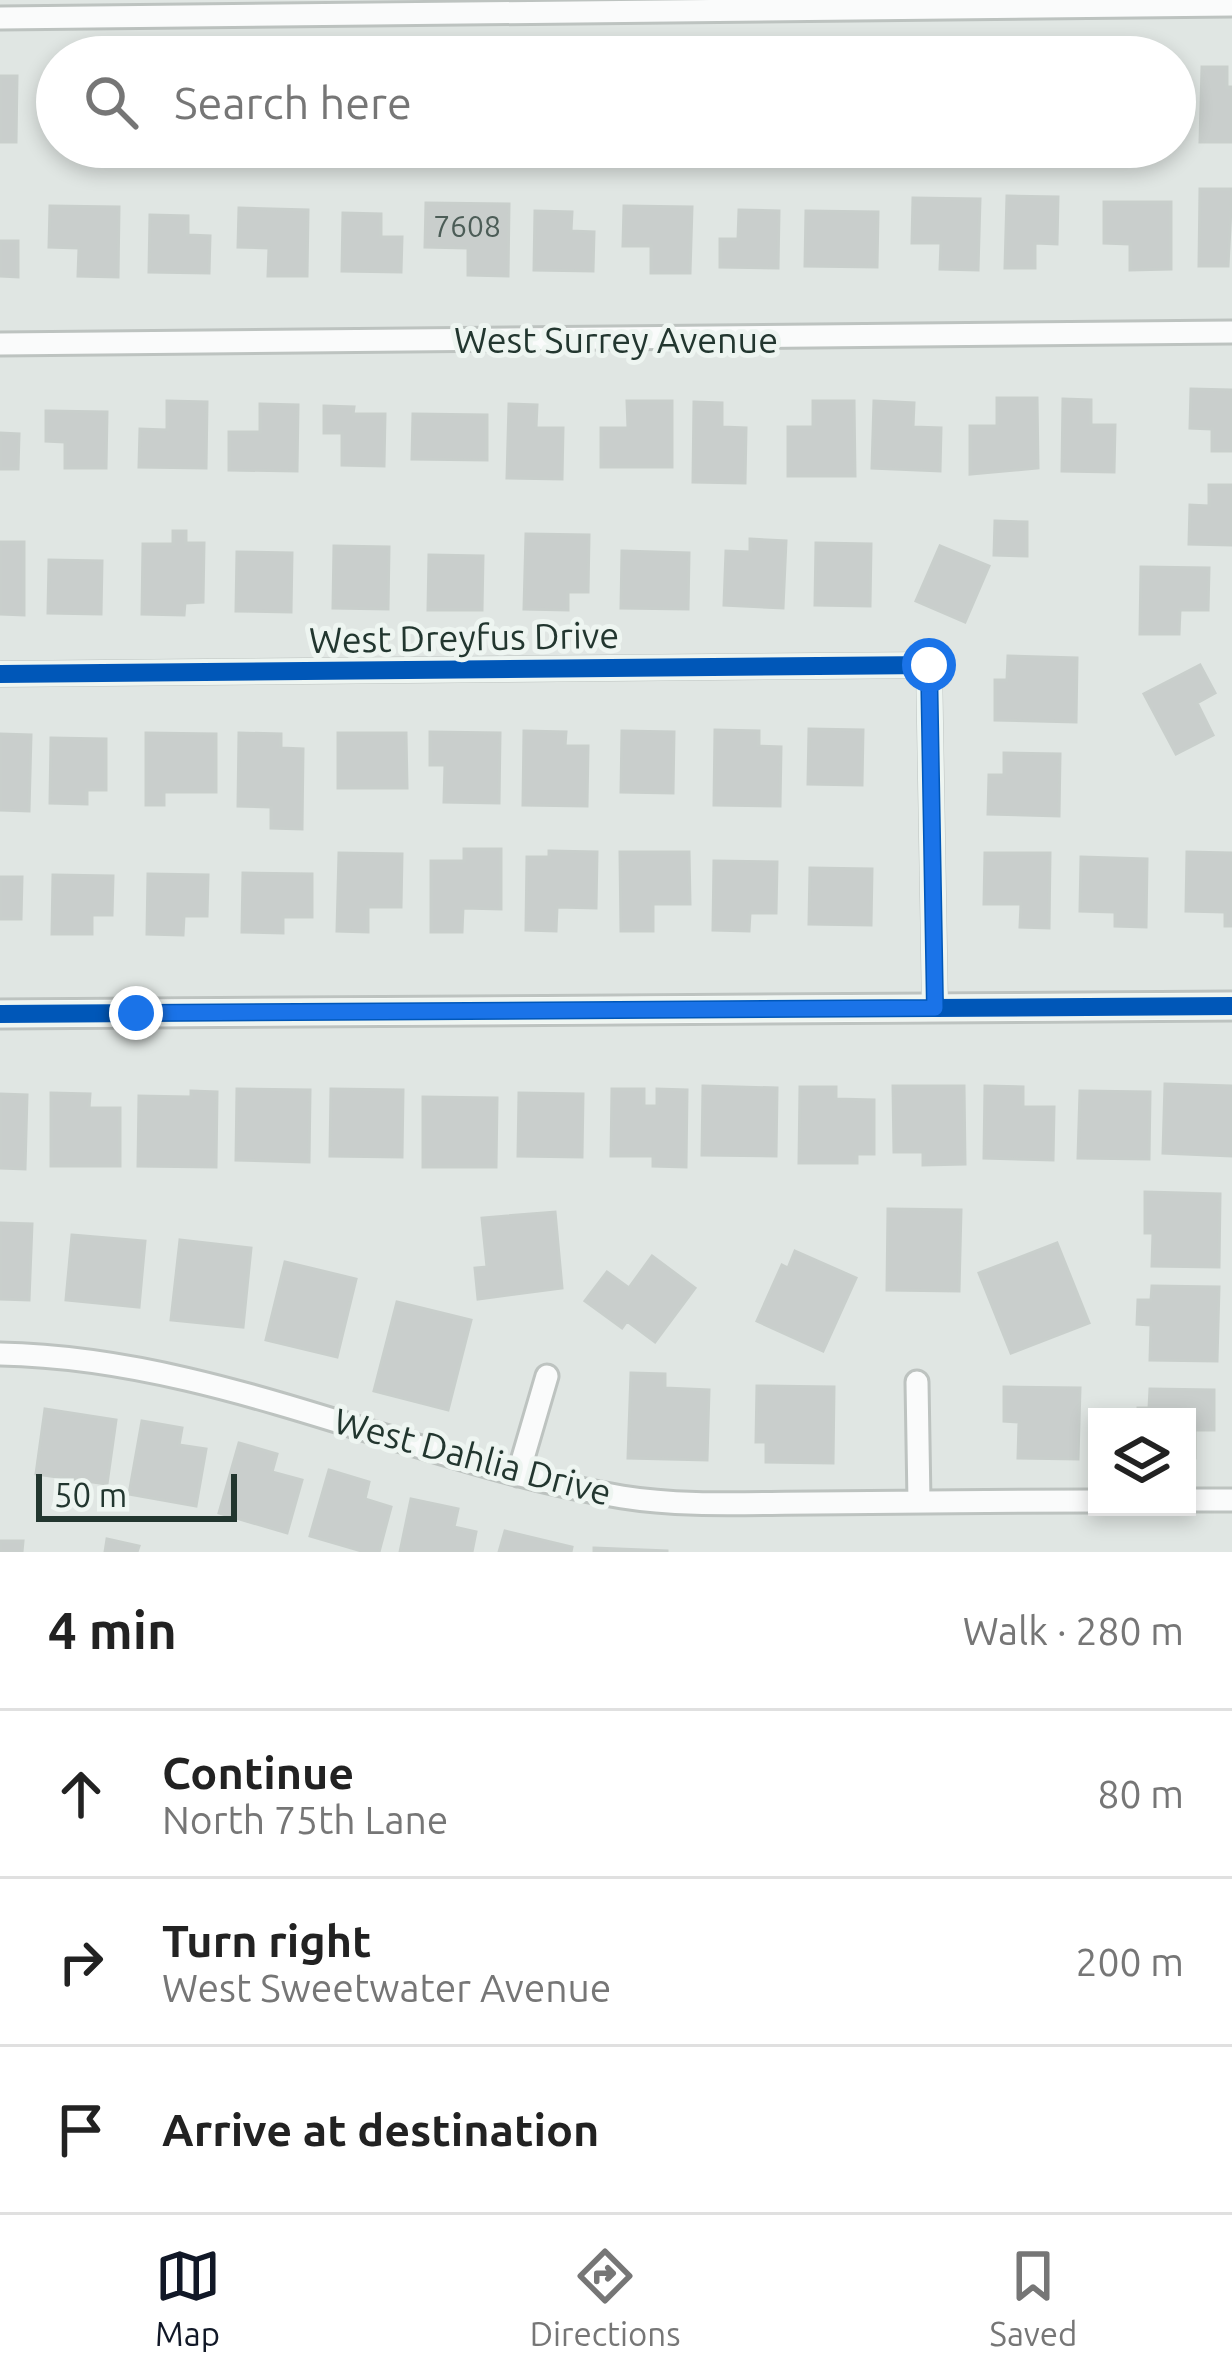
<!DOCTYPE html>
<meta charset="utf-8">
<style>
body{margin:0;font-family:Ubuntu,sans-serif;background:#f6f6f6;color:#222}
.controls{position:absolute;right:36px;bottom:36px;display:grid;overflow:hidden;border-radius:0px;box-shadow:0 6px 18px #0003}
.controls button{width:108px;height:108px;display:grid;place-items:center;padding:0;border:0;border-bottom:3px solid #e0e0e0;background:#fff;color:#222;font:60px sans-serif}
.scale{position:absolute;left:36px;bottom:30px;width:201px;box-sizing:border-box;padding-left:12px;border:6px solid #22362f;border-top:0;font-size:33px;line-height:42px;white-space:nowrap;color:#22362f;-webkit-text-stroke:9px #eef5f1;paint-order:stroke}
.stop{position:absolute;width:36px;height:36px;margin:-27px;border:9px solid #1a73e8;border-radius:50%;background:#fff}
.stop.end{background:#1a73e8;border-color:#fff;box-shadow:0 3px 12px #0008}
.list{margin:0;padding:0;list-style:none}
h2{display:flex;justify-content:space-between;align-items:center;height:156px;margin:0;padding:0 48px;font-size:51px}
h2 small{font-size:39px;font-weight:400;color:#767676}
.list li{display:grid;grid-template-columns:78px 1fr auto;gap:36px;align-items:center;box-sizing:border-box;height:168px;padding:0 48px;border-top:3px solid #e0e0e0}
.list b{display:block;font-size:45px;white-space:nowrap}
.list p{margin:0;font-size:39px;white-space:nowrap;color:#767676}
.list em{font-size:39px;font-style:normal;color:#767676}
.icon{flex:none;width:66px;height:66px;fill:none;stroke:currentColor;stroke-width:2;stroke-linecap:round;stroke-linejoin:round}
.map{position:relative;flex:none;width:1232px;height:1552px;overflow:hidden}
.search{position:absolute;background:#fff;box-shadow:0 6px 18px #0003;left:36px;right:36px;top:36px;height:132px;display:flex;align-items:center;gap:30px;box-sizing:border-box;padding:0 42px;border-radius:66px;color:#767676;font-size:45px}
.sheet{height:660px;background:#fff}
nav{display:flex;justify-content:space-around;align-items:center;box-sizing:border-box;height:168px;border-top:3px solid #e0e0e0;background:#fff;font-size:33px;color:#767676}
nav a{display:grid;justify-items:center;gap:6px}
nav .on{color:#111827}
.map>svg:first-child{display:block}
.building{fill:#c9cecc;stroke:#c9cfcc;stroke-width:3}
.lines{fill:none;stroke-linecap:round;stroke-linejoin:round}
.minor-casing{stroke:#bdc3c0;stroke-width:27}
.tertiary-casing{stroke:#bdc3c0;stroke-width:33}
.minor{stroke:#fafbfb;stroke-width:21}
.tertiary{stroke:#fafbfb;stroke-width:27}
.cycleway-casing{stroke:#eef5f1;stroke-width:26}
.cycleway{stroke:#0057b8;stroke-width:18}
.route{stroke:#1a73e8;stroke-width:15}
.labels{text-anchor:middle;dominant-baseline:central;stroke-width:10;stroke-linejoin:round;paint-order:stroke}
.number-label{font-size:30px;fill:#4c5d57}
.street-label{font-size:36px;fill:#22362f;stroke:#eef5f1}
</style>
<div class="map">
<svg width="1232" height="1552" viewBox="0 0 1232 1552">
<rect width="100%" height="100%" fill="#e0e6e3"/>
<!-- building -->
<path class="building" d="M1202 67H1227V87H1232V142H1200Z
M0 76H17L16 142H0Z
M48 81H57V120H48Z
M1200 189H1232L1228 266H1199Z
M1007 196 1058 197 1057 244 1035 243V268H1005Z
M913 198 980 199 978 270 940 269 941 243H912Z
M1104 202H1171V269L1130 270V244L1104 243Z
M426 203 509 204 508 276 468 275V248L425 247Z
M50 206 119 207 118 277 78 276 79 248 49 247Z
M624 206 692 207 690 273H651V246H623Z
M239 208 308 210 307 276H268L269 248 238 247Z
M739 210 779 211 778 268 720 267V239H738Z
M535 211 572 212 571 231 594 232 593 271 534 270Z
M806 211 878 212 877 267 805 266Z
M343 213 381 214V237H402L401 272 342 271Z
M150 215 188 216V235L210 236 209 273 149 272Z
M0 241H18V277L0 276Z
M1191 389 1232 390V451H1212V429L1190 428Z
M997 398H1037L1038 468 970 474V426H997Z
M1063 399 1091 400V425H1115L1114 472 1062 471Z
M167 401 207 402 206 468 139 467 140 429 167 430Z
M627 401H672V467H601V428H628Z
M813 401H854L855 476H788V427H813Z
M874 401 914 403 913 427 941 428 940 471 872 468Z
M694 402 722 403V427L746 428 745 483 693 482Z
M260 404 298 405 297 471 229 470V432H260Z
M509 404 537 405 536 428H563L562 479 507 478Z
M324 406 354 407 353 414H385L384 466 342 465V433H324Z
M46 411 107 412 106 468H65V442L46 441Z
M413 414 487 415V460L412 459Z
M0 433 19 434 18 469H0Z
M1209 485H1232V545L1189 544 1190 505 1209 506Z
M995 521 1027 522V556L994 555Z
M173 531H186V543H204L203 602 185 603 184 615 142 614 143 544H173Z
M526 534 589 535 588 592H568V610L524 609Z
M750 539 786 541 783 608 724 605 726 551 750 552Z
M0 542H24V615L0 614Z
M816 543 871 544 870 606 815 605Z
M334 546 389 547 388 609 333 608Z
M940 546 989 566 965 622 916 601Z
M622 551 689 553 688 609 621 608Z
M237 552 292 553 291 612 236 611Z
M429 555 483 556 482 610H428Z
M49 560 102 561 101 614 48 613Z
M1141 567 1209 568 1208 610H1180L1179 634H1140Z
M1008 656 1077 658 1076 722 995 720V680H1007Z
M1200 665 1215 693 1197 703 1213 735 1176 754 1144 694Z
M809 729 863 730 862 785 808 784Z
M715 730 759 731V746L781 747 780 806 714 805Z
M524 731 566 732 565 746H588L587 806 523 805Z
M622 731 674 732 673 793 621 792Z
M430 732 500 733 499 803 444 802 445 765H430Z
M146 733 216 734V792H164V805H146Z
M239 733 281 734V748L303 749 302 829 271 828V807L238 806Z
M338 733H406L407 788H338Z
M0 734 31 735 29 811 0 810Z
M51 738 106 739V790H87V804L50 803Z
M1004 753 1060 754 1059 816 988 814 989 775H1004Z
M464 849H501V909L463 908 462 932H431V861H464Z
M549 851 597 852 596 908 557 907 556 931 526 930 527 857H549Z
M620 852H689L690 904H653V931H621Z
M1187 852 1232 853V926H1225V912L1186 911Z
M339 853 402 854 401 907H368V932L337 931Z
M985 853H1050L1049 928 1020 927 1021 904H984Z
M1081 857 1147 859 1146 927 1115 926V912L1080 911Z
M714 861 777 862 776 913H750L749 931 713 930Z
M810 868 872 869 871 925 809 924Z
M243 873 312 874V917H283V933L242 932Z
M148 874 208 875 207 916H184L183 935 147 934Z
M53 875 113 876 112 915H92V934H52Z
M0 877H22L21 919H0Z
M1165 1084 1232 1086V1156L1163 1153Z
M703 1086 777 1088 776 1156 702 1155Z
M893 1086H964L965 1164 923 1165V1152H894Z
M985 1086 1023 1087V1107H1054L1053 1160 984 1158Z
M800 1087H836V1099L874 1100V1154H857V1163H799Z
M237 1089 310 1090 309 1162 236 1160Z
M331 1089 403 1090 402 1157 330 1156Z
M612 1089H644V1106H657V1089L687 1090 686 1167 653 1166V1156H611Z
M191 1091 217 1092 216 1167 138 1166 139 1096 191 1097Z
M1080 1091 1150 1092 1149 1159 1078 1158Z
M51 1093 90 1094 89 1108H120V1166H51Z
M519 1093 583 1094 582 1157 518 1156Z
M0 1094 27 1095 25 1169 0 1168Z
M423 1097 497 1098 496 1167H423Z
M1145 1192 1220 1194 1219 1267 1152 1266 1153 1233H1145Z
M888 1209 961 1210 959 1291 887 1290Z
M555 1212 562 1288 478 1299 475 1268 487 1267 482 1218Z
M0 1223 32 1224 29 1300 0 1299Z
M72 1235 145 1241 139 1307 66 1300Z
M180 1240 251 1248 243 1327 171 1320Z
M1057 1243 1089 1323 1011 1353 979 1273Z
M795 1251 856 1278 823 1351 757 1321 782 1265 788 1268Z
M652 1256 695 1288 655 1342 627 1321 622 1328 585 1301 607 1272 629 1288Z
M285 1262 356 1279 337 1357 266 1340Z
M1152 1286 1219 1287 1217 1361 1150 1360 1151 1325 1137 1324 1138 1300H1151Z
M397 1302 471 1320 448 1410 374 1391Z
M631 1373 665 1374V1388L709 1390 707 1460 628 1458Z
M757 1386 834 1387 833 1463 766 1462V1442H756Z
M1004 1387 1080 1388 1078 1459 1018 1458 1019 1422 1004 1421Z
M1150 1389 1214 1390V1430H1195V1458H1187V1417H1138V1408H1149Z
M45 1409 116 1420 107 1484 36 1474Z
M142 1421 182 1428 179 1445 206 1449 196 1506 129 1494Z
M239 1443 277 1454 272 1472 302 1480 287 1533 219 1513Z
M329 1470 369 1482 365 1499 391 1507 379 1552H365L310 1536Z
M411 1499 458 1509 454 1527 476 1532 472 1552H400Z
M505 1531 572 1547 571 1552H499Z
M107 1539 139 1546 137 1552H105Z
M0 1541H23L22 1552H0Z
M594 1548 667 1551V1552H594Z"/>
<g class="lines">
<!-- minor casing -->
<g class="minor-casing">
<path id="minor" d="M0 18 1232 5
M0 344 1232 332
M0 674 929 665 935 1008
M0 1354C217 1358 411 1462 622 1497 684 1507 750 1503 814 1503 908 1502 1003 1501 1097 1501
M917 1382 919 1502
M518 1475 547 1376
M1187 1500H1232"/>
</g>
<!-- tertiary casing -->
<g class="tertiary-casing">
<path id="tertiary" d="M0 1014 1232 1006"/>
</g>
<!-- minor -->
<use href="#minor" class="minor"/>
<!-- tertiary -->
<use href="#tertiary" class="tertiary"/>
<!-- cycleway casing -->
<g class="cycleway-casing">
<path id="cycleway" d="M0 674 929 665 935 1008
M0 1014 1232 1006"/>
</g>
<!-- cycleway -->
<use href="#cycleway" class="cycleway"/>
</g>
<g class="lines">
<!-- route -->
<path class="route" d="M136 1013 935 1008 929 665"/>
</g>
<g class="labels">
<!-- number labels -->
<g class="number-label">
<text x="467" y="226">7608</text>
</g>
<!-- street labels -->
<g class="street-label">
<text x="616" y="339">West Surrey Avenue</text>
<text transform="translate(464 637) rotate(-1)">West Dreyfus Drive</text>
<text transform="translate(473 1456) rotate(15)">West Dahlia Drive</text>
</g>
</g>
</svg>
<div class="controls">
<button><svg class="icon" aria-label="layers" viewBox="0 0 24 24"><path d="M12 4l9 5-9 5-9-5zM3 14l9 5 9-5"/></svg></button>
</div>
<div class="scale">50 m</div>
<div class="stop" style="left:929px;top:665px"></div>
<div class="stop end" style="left:136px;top:1013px"></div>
<div class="search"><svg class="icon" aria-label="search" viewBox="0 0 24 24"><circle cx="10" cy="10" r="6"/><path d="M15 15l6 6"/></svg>Search here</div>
</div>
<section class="sheet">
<h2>4 min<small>Walk · 280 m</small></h2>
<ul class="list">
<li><svg class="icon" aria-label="ahead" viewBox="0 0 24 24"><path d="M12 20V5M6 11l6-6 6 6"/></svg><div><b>Continue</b><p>North 75th Lane</p></div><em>80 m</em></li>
<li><svg class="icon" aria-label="right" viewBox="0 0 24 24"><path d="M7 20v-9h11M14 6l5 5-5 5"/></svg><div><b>Turn right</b><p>West Sweetwater Avenue</p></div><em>200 m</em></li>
<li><svg class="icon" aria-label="arrive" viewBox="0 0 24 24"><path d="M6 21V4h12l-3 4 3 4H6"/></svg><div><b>Arrive at destination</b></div></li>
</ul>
</section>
<nav>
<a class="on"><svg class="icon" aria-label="map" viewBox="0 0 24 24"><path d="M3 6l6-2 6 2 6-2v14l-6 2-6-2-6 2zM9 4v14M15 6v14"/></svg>Map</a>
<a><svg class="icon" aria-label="directions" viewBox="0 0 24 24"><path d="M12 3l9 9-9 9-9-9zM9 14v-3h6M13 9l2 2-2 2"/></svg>Directions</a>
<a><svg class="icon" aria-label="saved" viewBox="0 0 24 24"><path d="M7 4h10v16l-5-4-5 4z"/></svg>Saved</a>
</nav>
